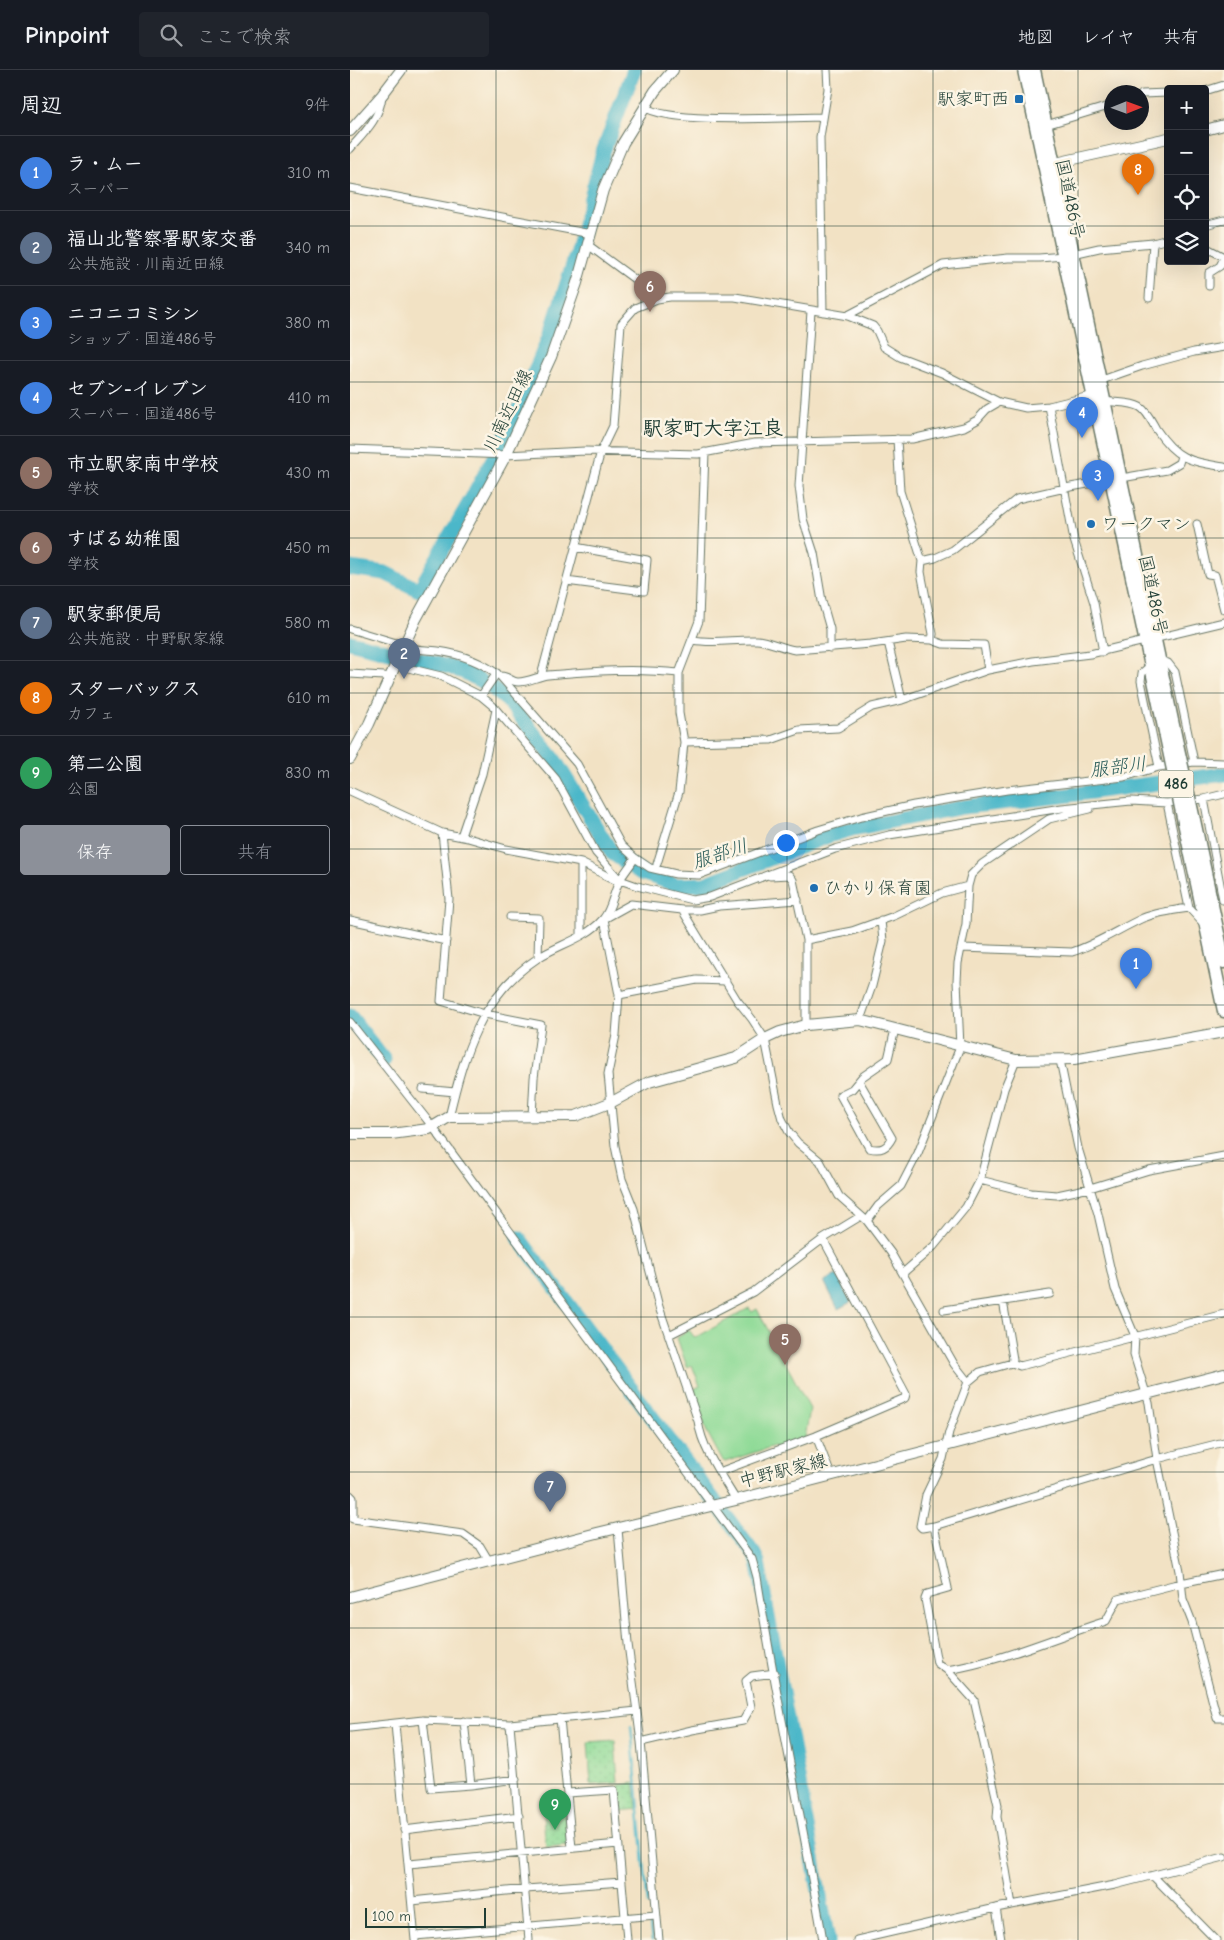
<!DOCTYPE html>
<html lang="ja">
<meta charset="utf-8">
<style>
body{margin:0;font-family:"Comic Neue","Klee One",sans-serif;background:#20242c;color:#f1f3f6}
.controls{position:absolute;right:15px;top:15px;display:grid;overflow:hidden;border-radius:5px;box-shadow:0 5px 20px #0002}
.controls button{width:45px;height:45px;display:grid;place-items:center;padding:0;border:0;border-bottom:1px solid #363941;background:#171b24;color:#f1f3f6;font:25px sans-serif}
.compass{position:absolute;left:754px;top:15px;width:45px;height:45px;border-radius:50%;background:#171b24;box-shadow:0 5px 20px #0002;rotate:89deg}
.scale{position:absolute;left:15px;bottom:12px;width:121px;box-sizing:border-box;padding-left:5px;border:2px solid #1f3d34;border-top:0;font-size:14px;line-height:18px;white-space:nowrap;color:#1f3d34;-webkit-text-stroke:4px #fcf5e5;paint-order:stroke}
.you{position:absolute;left:435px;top:772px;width:18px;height:18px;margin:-12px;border:4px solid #fff;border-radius:50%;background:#1a73e8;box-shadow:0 0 0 8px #1a73e833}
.badge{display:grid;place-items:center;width:32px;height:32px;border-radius:50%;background:#8c9099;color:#fff;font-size:16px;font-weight:700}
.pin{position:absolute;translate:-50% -41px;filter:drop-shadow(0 1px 2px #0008)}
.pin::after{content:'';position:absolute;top:26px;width:18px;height:15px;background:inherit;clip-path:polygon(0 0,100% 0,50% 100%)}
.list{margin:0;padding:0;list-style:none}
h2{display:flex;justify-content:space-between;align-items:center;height:65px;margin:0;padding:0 20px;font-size:21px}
h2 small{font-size:16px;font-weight:400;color:#9ea1a6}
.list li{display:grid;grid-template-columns:32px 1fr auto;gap:15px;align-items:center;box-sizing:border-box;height:75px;padding:0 20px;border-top:1px solid #363941}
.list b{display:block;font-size:19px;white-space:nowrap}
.list p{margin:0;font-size:16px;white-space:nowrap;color:#9ea1a6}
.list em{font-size:16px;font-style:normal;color:#9ea1a6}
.actions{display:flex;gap:10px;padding:15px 20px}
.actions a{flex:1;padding:11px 0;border:1px solid #8c9099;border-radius:5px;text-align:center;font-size:18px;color:#8c9099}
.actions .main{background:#8c9099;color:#fff}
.icon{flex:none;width:28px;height:28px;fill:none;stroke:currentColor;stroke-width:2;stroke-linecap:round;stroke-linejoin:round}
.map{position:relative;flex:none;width:874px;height:1870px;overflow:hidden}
header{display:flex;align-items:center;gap:30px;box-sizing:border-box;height:70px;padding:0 25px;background:#171b24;border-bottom:1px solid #363941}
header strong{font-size:24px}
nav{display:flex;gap:28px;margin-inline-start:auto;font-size:18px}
.search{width:350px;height:45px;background:#20242c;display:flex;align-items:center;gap:12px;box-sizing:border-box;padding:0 18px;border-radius:5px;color:#9ea1a6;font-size:19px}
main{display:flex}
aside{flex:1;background:#171b24}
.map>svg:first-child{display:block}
.park{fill:url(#park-dots);stroke:#568c65}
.pitch{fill:#8eda96;stroke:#568c65}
.water{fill:#4cb7c9;stroke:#367a7e}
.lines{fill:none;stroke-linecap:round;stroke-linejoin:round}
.stream{stroke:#4cb7c9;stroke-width:2.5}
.river{stroke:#4cb7c9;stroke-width:15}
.street-casing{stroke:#697766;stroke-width:9}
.secondary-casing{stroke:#697766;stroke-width:12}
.highway-casing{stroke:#697766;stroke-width:15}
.street{stroke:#fff;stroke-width:7}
.secondary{stroke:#fff;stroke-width:10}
.highway{stroke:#fff;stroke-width:12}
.highway-bridge-casing{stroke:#697766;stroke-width:15;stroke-linecap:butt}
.highway-bridge{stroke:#fff;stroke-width:12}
.grid{fill:none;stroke:#1f3d34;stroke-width:1;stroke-opacity:0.55}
.poi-dot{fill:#1f6fb2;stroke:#fcf5e5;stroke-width:2}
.labels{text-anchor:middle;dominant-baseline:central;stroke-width:5;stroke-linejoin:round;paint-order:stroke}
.shield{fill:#fcf5e5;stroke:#617469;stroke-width:1}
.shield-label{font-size:16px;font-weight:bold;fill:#1f3d34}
.poi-label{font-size:18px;fill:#1f3d34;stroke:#fcf5e5;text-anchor:start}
.street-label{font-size:18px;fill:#1f3d34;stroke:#fcf5e5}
.water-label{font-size:19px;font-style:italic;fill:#2a5c59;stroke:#fcf5e5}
.quarter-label{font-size:20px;font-weight:bold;fill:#1f3d34;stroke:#fcf5e5}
</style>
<header>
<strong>Pinpoint</strong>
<div class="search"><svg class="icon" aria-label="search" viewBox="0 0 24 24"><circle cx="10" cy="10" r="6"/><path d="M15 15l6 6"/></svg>ここで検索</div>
<nav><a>地図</a><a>レイヤ</a><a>共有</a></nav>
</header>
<main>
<aside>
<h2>周辺<small>9件</small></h2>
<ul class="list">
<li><span class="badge" style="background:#3f7fe0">1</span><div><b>ラ・ムー</b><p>スーパー</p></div><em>310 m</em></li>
<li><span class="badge" style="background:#5c6f8a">2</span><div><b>福山北警察署駅家交番</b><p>公共施設 · 川南近田線</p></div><em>340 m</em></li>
<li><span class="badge" style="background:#3f7fe0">3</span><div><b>ニコニコミシン</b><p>ショップ · 国道486号</p></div><em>380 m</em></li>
<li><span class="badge" style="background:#3f7fe0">4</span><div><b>セブン-イレブン</b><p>スーパー · 国道486号</p></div><em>410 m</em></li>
<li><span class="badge" style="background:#8d6e63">5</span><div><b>市立駅家南中学校</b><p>学校</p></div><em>430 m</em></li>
<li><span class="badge" style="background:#8d6e63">6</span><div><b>すばる幼稚園</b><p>学校</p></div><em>450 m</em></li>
<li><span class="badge" style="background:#5c6f8a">7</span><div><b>駅家郵便局</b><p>公共施設 · 中野駅家線</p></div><em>580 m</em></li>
<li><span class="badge" style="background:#e8710a">8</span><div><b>スターバックス</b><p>カフェ</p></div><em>610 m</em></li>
<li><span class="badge" style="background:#2e9e5b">9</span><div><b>第二公園</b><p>公園</p></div><em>830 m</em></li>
</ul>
<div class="actions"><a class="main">保存</a><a>共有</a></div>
</aside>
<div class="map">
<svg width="874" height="1870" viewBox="0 0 874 1870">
<defs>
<pattern id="park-dots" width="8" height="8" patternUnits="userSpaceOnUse" patternTransform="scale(1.25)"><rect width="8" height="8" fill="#8eda96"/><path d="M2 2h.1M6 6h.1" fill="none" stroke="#7abc82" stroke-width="1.8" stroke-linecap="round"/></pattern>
</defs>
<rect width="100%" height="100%" fill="#fcf5e5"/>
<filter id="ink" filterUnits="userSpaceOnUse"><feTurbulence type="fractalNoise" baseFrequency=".02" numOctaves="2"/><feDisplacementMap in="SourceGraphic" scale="10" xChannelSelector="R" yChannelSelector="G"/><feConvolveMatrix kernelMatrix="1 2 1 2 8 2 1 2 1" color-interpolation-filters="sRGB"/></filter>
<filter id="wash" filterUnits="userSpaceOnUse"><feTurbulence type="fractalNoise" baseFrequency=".0096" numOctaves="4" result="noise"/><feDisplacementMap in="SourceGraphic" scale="20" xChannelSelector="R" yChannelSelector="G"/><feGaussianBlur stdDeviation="1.12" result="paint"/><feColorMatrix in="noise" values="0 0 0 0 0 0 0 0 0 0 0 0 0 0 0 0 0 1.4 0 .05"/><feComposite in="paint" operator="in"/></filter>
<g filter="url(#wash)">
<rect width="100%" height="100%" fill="#f2e2c4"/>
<!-- park -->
<path class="park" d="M265 1670 268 1713 241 1715 238 1672Z
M284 1713 287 1739 271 1741 269 1715Z
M215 1744 218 1775 196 1777 193 1746Z"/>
<!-- pitch -->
<path class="pitch" d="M399 1238 402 1242 407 1239 460 1339 455 1368 426 1380 424 1376 375 1392 372 1390 356 1360 344 1319 350 1316 342 1295 337 1297 327 1268 339 1260 345 1268Z"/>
<!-- water -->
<path class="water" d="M487 1205 501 1232 488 1239 474 1211Z"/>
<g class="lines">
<!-- stream -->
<path class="stream" d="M281 1656 298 1835
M300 1855 302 1870"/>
<!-- river -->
<path class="river" d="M0 498 35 503 69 520 126 421 170 338 203 257 226 185 253 82 284 0
M0 572 99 597 116 603 138 615 158 631 204 689 262 783 291 803 327 815 355 814 478 766 502 759 613 737 712 726 874 704
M0 946 34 990
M169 1168 404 1484 408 1492 478 1870"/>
</g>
</g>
<g filter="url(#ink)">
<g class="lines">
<!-- street casing -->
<g class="street-casing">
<path id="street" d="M855 21 874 15
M792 24 818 23
M294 37C322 55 436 47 473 47
M696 55 762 35
M0 79C14 63 30 48 32 26
M0 118 241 164
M855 155 874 150
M238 175 302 222 307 229
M855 177 874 187
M859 216V203L870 196 874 188
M799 228 803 173
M461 241 449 416 453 449 464 483 472 531 480 559V578
M473 242 470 67 478 19 477 0
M498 246 500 244 593 195 658 188H689L714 186 749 178 803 173 818 169
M749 311 792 296 844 282 874 277
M753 330C765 334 779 331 790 337 797 341 802 352 806 359 827 390 839 391 874 397
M699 336 724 470 744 533 753 582
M547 369 550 421 572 491 571 502 583 564 582 570
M0 379 156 385 235 381 348 384 405 373 562 369 614 357 627 350 637 339 649 332 676 338 699 336 744 325V323
M847 454 858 504 865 505 874 540
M572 491 585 488 603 480 667 429 715 418 817 400 829 393 831 386
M216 511 294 521 297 490 225 477
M0 559 53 575C64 581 75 579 88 581 110 584 132 592 150 606L227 694 271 775 285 788 300 798 326 804 349 805 468 760 511 747 564 735 657 720 774 707 809 697 844 692 874 693
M343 570C364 574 385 569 407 570 419 571 432 578 445 580L521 574 556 569 582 570 593 574 634 575 638 600
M538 572 552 630
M810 590 818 593 825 602 844 692
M46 595 91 606 131 626 143 636 206 709 246 783 270 810 287 816 342 830 360 827 485 779 539 765 712 738 781 731 817 733 854 729 874 724
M800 596 792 603 791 611 809 697
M0 604 34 606 40 609
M151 606C158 606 162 612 168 612 179 612 188 606 198 605 243 601 285 598 329 603
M191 606 251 381 263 356 271 254 285 238 307 229 320 227H385L498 246 523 256 527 261 534 277 550 287 592 303 649 332
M131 626 147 603
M334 672 421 670 449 660 488 658 522 637 552 630 638 600 683 591 740 584 874 552
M0 721 92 763 118 768 156 779 231 793 265 810H270
M854 729 873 830
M817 733 839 838
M92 763 99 829 91 931 135 944 191 955 184 1008 182 1046
M111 766 132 704 146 640
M307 794 329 722 331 704 334 672 329 643V603L349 551 355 382
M420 806 439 805 443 810 456 870V955
M332 840 387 930 402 949 415 969 428 1034 432 1049 439 1062 448 1073 470 1091 489 1126 517 1151 541 1183 604 1294 618 1312
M160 847 189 848 188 888
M0 850 96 871
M231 866V793
M456 870 502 861 544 846 592 823 618 816
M612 878 722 882C747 874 769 859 793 848 808 842 824 840 839 838L853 853
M269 925 347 910 376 911
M510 950 522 916 533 871 531 850
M0 952 82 1056 402 1489 407 1507C426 1629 452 1749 473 1870
M710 990 728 1078 748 1144 765 1219 785 1266 784 1285 799 1333 807 1389 830 1501 833 1529 842 1552 867 1648H874
M509 1011 542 1068C537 1078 531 1081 519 1078L490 1025 502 1019 512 1007 538 989 545 959
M73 1019 105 1022
M99 1047C114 984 130 926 188 888 208 875 237 868 253 849 262 839 263 822 270 810 274 803 280 796 285 788
M630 1110 681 1123 707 1125 740 1118 799 1100 874 1086
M517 1151 528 1136 551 1116 568 1083 610 977 607 911 608 893 616 854 618 816 621 805 632 794 699 749 740 739
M553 1203 584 1176 616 1137 630 1110 654 1019 666 990
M653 1231 663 1289 662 1293
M594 1240 700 1224
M874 1244 670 1296 662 1293 630 1302 618 1312 599 1362 593 1389 576 1425 570 1456 572 1458 584 1456 807 1389 874 1372
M319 1265 403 1222 473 1169 511 1146
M466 1366 481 1405
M369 1402 466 1366 555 1328 556 1324 473 1169
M0 1425 3 1428V1449L113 1464 130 1476 139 1491
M386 1430C371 1405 352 1379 348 1351L309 1237 284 1139 272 1109 265 1076 258 1004 266 965 269 925 254 849 281 834 332 840H350L369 836 448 830
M584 1456 598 1518 577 1524 575 1529 587 1593 597 1600 624 1630 648 1735 647 1747 662 1835
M268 1459 278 1574 291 1672 309 1870
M597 1600C652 1591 703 1568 756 1551L768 1529 831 1513 874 1504
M210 1648 222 1778
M73 1650 81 1718 121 1715 166 1709
M114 1651 121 1715
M45 1654 65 1870
M160 1654 179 1870
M0 1658 73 1650 160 1654 287 1641
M291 1672 342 1660 393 1651 401 1637 396 1611 402 1606 425 1603
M217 1723 264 1720 277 1870
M54 1760 169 1746
M59 1794 268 1774
M803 1806 866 1870
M62 1831 176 1819 272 1812
M646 1838 651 1870
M65 1866 306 1845
M507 1870 646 1838 765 1815 874 1787"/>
</g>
<!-- secondary casing -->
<g class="secondary-casing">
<path id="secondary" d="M855 60 874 55
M0 61 32 25 51 0
M697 95 818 68
M0 689 19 654 66 549 156 385 201 287 227 213 253 120 273 73 305 21 323 0
M0 1064H41L79 1059 99 1047 226 1046 262 1032 299 1012 386 988 415 969 430 962 456 955 510 950 666 990 724 989 874 962
M0 1527 247 1463 386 1430 874 1304"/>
</g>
<!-- highway casing -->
<g class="highway-casing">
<path id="highway" d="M674 0 818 676
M684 0 827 674
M844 750 874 892
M834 752 874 941"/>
</g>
<!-- street -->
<use href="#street" class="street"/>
<!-- secondary -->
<use href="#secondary" class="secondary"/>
<!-- highway -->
<use href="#highway" class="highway"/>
<!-- highway-bridge casing -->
<g class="highway-bridge-casing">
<path id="highway-bridge" d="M827 674 844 750
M818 676 834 752"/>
</g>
<!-- highway-bridge -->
<use href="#highway-bridge" class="highway-bridge"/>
</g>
</g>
<!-- grid -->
<path class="grid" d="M146 0V1870M291 0V1870M437 0V1870M583 0V1870M728 0V1870M0 156H818M855 156H874M0 312H874M0 468H874M0 623H874M0 779H874M0 935H874M0 1091H874M0 1247H874M0 1402H874M0 1558H874M0 1714H874"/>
<!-- markers -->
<g class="poi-dot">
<rect x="664" y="24" width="10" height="10" rx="2.5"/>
<circle cx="741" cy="454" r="5"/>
<circle cx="464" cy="818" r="5"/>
</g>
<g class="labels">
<!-- shield labels -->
<rect class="shield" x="808.5" y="700.5" width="35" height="27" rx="4"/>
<g class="shield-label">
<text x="826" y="714">486</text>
</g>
<!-- poi labels -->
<g class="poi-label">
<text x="659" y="29" text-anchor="end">駅家町西</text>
<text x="751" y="454">ワークマン</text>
<text x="474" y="818">ひかり保育園</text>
</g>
<!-- street labels -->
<g class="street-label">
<text transform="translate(720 129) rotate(78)">国道486号</text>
<text transform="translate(158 341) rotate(-65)">川南近田線</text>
<text transform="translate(803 525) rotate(78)">国道486号</text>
<text transform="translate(433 1401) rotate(-14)">中野駅家線</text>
</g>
<!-- water labels -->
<g class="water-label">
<text transform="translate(768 697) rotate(-7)">服部川</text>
<text transform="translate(370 784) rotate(-18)">服部川</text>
</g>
<!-- quarter labels -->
<g class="quarter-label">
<text x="363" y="358">駅家町大字江良</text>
</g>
</g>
</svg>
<div class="controls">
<button>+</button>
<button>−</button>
<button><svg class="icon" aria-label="locate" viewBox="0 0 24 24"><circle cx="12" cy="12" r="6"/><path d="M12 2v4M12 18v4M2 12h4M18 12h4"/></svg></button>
<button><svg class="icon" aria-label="layers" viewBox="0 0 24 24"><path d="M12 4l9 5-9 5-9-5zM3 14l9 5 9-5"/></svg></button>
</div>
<svg class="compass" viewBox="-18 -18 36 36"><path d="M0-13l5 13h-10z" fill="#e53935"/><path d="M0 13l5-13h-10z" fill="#9ea1a6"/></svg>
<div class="scale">100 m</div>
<div class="you"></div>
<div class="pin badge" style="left:786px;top:919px;background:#3f7fe0">1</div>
<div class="pin badge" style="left:54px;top:609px;background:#5c6f8a">2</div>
<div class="pin badge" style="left:748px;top:431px;background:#3f7fe0">3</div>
<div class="pin badge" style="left:732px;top:368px;background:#3f7fe0">4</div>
<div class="pin badge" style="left:435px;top:1295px;background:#8d6e63">5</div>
<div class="pin badge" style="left:300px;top:242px;background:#8d6e63">6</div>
<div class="pin badge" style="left:200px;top:1442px;background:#5c6f8a">7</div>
<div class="pin badge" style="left:788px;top:125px;background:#e8710a">8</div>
<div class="pin badge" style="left:205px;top:1760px;background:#2e9e5b">9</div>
</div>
</main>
